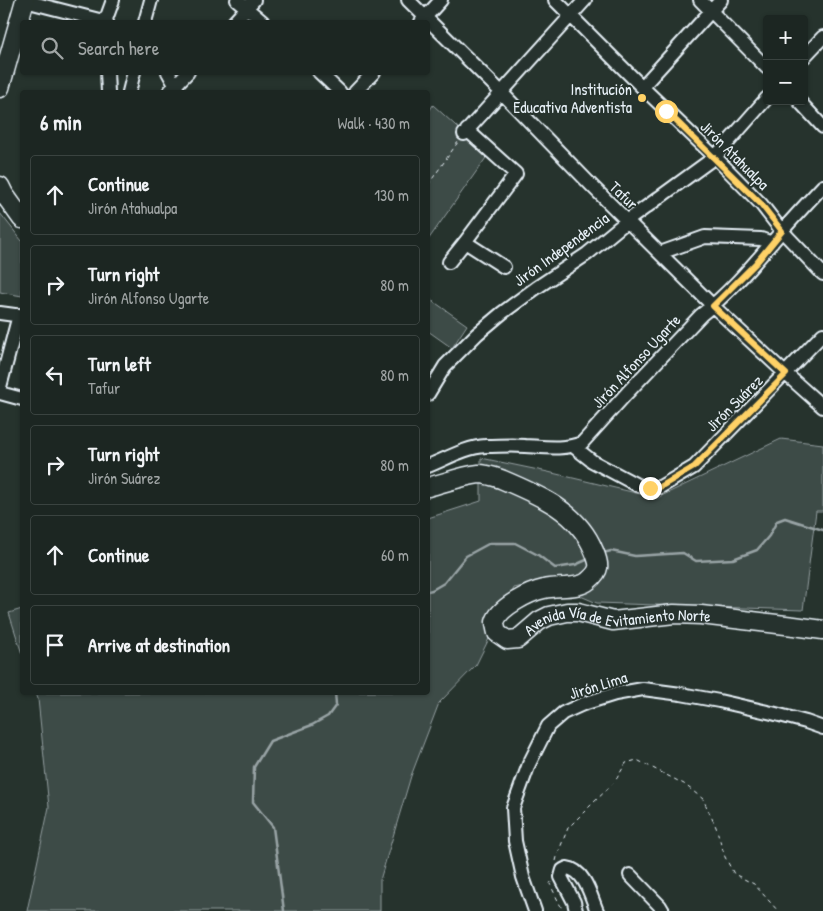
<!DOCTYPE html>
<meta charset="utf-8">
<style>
body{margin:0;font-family:"Patrick Hand",sans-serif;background:#252e2a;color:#f1f3f6}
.controls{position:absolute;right:15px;top:15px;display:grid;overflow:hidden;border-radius:5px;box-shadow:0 1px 4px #0004}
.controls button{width:45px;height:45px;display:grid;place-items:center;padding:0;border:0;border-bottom:1px solid #3a4340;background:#1c2622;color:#f1f3f6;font:25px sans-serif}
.stop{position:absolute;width:15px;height:15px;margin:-11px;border:4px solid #ffd166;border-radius:50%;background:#fff}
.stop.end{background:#ffd166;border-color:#fff;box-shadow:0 1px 5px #0008}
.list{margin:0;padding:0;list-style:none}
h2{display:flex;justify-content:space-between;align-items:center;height:65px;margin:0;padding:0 20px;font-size:21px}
h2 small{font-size:16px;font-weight:400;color:#a0a5a5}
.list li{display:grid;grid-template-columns:32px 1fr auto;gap:15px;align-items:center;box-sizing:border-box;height:80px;margin:0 10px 10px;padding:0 10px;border:1px solid #3a4340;border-radius:5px}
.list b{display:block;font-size:19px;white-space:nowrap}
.list p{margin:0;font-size:16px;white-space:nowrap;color:#a0a5a5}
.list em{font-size:16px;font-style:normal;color:#a0a5a5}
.icon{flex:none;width:28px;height:28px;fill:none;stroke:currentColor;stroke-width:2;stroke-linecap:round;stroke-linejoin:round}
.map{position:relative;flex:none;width:823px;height:911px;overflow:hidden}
.search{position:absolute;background:#1c2622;box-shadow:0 1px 4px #0004;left:20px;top:20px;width:410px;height:55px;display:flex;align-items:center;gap:12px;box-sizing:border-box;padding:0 18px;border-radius:5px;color:#a0a5a5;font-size:19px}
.panel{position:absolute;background:#1c2622;box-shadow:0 1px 4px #0004;left:20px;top:90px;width:410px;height:605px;border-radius:5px}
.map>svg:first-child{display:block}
.green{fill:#3e4b47;stroke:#939ea0}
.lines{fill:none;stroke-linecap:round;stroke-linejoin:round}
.stream{stroke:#98a3a5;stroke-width:2.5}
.minor-casing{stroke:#e8f1f8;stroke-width:16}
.highway-casing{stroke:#e8f1f8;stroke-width:21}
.path{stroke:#e8f1f8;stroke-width:1;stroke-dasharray:4 4;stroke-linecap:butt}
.minor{stroke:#26332d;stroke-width:12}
.highway{stroke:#26332d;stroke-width:18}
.route{stroke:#ffd166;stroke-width:6}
.poi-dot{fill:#ffd166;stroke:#26332d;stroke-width:2}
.labels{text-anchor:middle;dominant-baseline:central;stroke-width:4;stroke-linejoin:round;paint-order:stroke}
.poi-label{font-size:16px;fill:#e8f1f8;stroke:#26332d;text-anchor:end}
.street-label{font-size:16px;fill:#e8f1f8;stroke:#26332d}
</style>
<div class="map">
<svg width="823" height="911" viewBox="0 0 823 911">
<rect width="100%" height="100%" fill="#26332d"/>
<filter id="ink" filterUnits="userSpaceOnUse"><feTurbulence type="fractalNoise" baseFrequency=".02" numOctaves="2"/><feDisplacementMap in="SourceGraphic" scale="10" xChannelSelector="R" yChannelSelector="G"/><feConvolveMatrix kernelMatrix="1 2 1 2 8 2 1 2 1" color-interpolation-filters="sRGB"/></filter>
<g filter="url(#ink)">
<!-- green -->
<path class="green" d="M433 105 488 155 428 240V113Z
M0 213 22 241V296L0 292Z
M430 299 467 325 452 348 428 331V304Z
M781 439 823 444V511H816L803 610 597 603 545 581 514 588 476 665 439 703 411 776 380 880V911H27L49 807 38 699 36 693 428 692V518L481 501V458L548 472 657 498Z
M22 609V654L9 613Z"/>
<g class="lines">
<!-- stream -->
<path class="stream" d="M603 553 611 551 635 556 683 553 696 561 733 559 757 550 769 536 777 521 785 518 823 530
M428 591 432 590 444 583 466 556 490 543H515L538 555 555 568 575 565 591 558
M284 911 273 827 253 802 254 767 270 741 312 725 328 716 336 705 335 692"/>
<!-- minor casing -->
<g class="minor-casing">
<path id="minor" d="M237 0 263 22
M408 0 501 92 593 187 713 306 786 374 823 407
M555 0 642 87 715 157 761 204 782 231 823 274
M700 0 767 68
M25 1 107 22
M105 22 113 0
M145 22 151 0
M234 22 254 0
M421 22 441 0
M804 57 823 37
M107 72 108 92
M168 72 179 92
M319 72 340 92
M642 87 721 0
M129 92 134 72
M169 92 188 72
M355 92 374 72
M799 101 823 127
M464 134 585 0
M465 242 504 267
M660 253 705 237 761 239 772 243
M449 262 465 242 516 174 467 130
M0 313 22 316
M0 387 19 315
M0 393 22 399
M428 394 445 366 477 334 502 313 536 288 587 254 627 221 715 157 767 98
M573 446 592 461 637 485 650 488 660 487 694 467 823 334
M428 466C446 459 466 447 486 446 499 446 512 445 525 446 544 447 564 450 582 443L627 393 701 315C732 291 756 261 781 232 795 216 809 201 823 186
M630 875 660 906 663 911
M535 911 523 877 515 841 513 808 529 764 548 726 563 713 583 704 615 694 643 689 681 694 719 701 772 713 806 722 823 728
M576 911 574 902 561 877 563 870 567 868C585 870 591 897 597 911"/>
</g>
<!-- highway casing -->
<g class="highway-casing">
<g id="highway">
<path d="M0 88 25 0"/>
<path d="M0 186 4 194 22 219"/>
<path id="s1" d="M428 487C444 483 462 476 479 474 486 474 495 477 501 479 539 495 578 511 594 551 600 565 601 570 588 581 579 589 556 586 544 589 530 592 499 607 495 622 495 625 496 629 497 633L507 640 518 639 539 621 549 616 567 612H578L613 621 674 614 701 615 794 626 823 630"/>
</g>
</g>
<!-- path -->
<path class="path" d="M428 185 458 142
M556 861 558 853 568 828 593 803 614 783 626 763 637 760 684 784 703 799 716 827 725 857 734 874 754 884 778 911
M551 882 550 884 563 911"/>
<!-- minor -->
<use href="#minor" class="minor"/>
<!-- highway -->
<use href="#highway" class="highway"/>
</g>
</g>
<g class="lines" filter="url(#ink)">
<!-- route -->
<path class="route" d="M650 488 660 487 694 467 786 374 713 306 756 263 782 231 761 204 666 111"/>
</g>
<!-- markers -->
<circle class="poi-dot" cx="642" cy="98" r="5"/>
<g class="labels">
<!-- poi labels -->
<g class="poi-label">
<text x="632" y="89">Institución<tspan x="632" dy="18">Educativa Adventista</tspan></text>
</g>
<!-- street labels -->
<g class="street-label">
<text transform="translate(735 155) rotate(45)">Jirón Atahualpa</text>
<text transform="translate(624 195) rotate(44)">Tafur</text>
<text transform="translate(561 249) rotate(-36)">Jirón Independencia</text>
<text transform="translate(636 361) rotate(-47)">Jirón Alfonso Ugarte</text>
<text transform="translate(734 403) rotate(-45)">Jirón Suárez</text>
<text stroke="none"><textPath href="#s1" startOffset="478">Avenida Vía de Evitamiento Norte</textPath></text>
<text transform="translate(598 685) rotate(-17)">Jirón Lima</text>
</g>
</g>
</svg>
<div class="controls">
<button>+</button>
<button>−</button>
</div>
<div class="stop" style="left:666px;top:111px"></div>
<div class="stop end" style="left:650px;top:488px"></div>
<div class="search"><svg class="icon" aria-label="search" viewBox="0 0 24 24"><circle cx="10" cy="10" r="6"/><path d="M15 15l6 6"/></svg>Search here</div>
<section class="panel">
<h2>6 min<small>Walk · 430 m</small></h2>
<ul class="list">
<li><svg class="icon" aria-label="ahead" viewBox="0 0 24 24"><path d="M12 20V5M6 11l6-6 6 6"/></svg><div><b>Continue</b><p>Jirón Atahualpa</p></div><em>130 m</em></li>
<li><svg class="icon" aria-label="right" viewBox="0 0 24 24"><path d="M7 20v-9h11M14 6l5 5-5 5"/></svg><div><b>Turn right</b><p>Jirón Alfonso Ugarte</p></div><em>80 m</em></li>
<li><svg class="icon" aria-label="left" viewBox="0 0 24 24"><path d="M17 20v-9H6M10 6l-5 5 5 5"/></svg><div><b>Turn left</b><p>Tafur</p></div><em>80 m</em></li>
<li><svg class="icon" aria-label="right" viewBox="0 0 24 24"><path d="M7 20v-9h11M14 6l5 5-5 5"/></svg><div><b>Turn right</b><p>Jirón Suárez</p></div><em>80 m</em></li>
<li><svg class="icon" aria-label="ahead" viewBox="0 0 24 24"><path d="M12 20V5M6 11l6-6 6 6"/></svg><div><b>Continue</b></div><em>60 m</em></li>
<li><svg class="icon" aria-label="arrive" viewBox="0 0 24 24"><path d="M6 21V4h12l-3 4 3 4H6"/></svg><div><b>Arrive at destination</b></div></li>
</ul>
</section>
</div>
